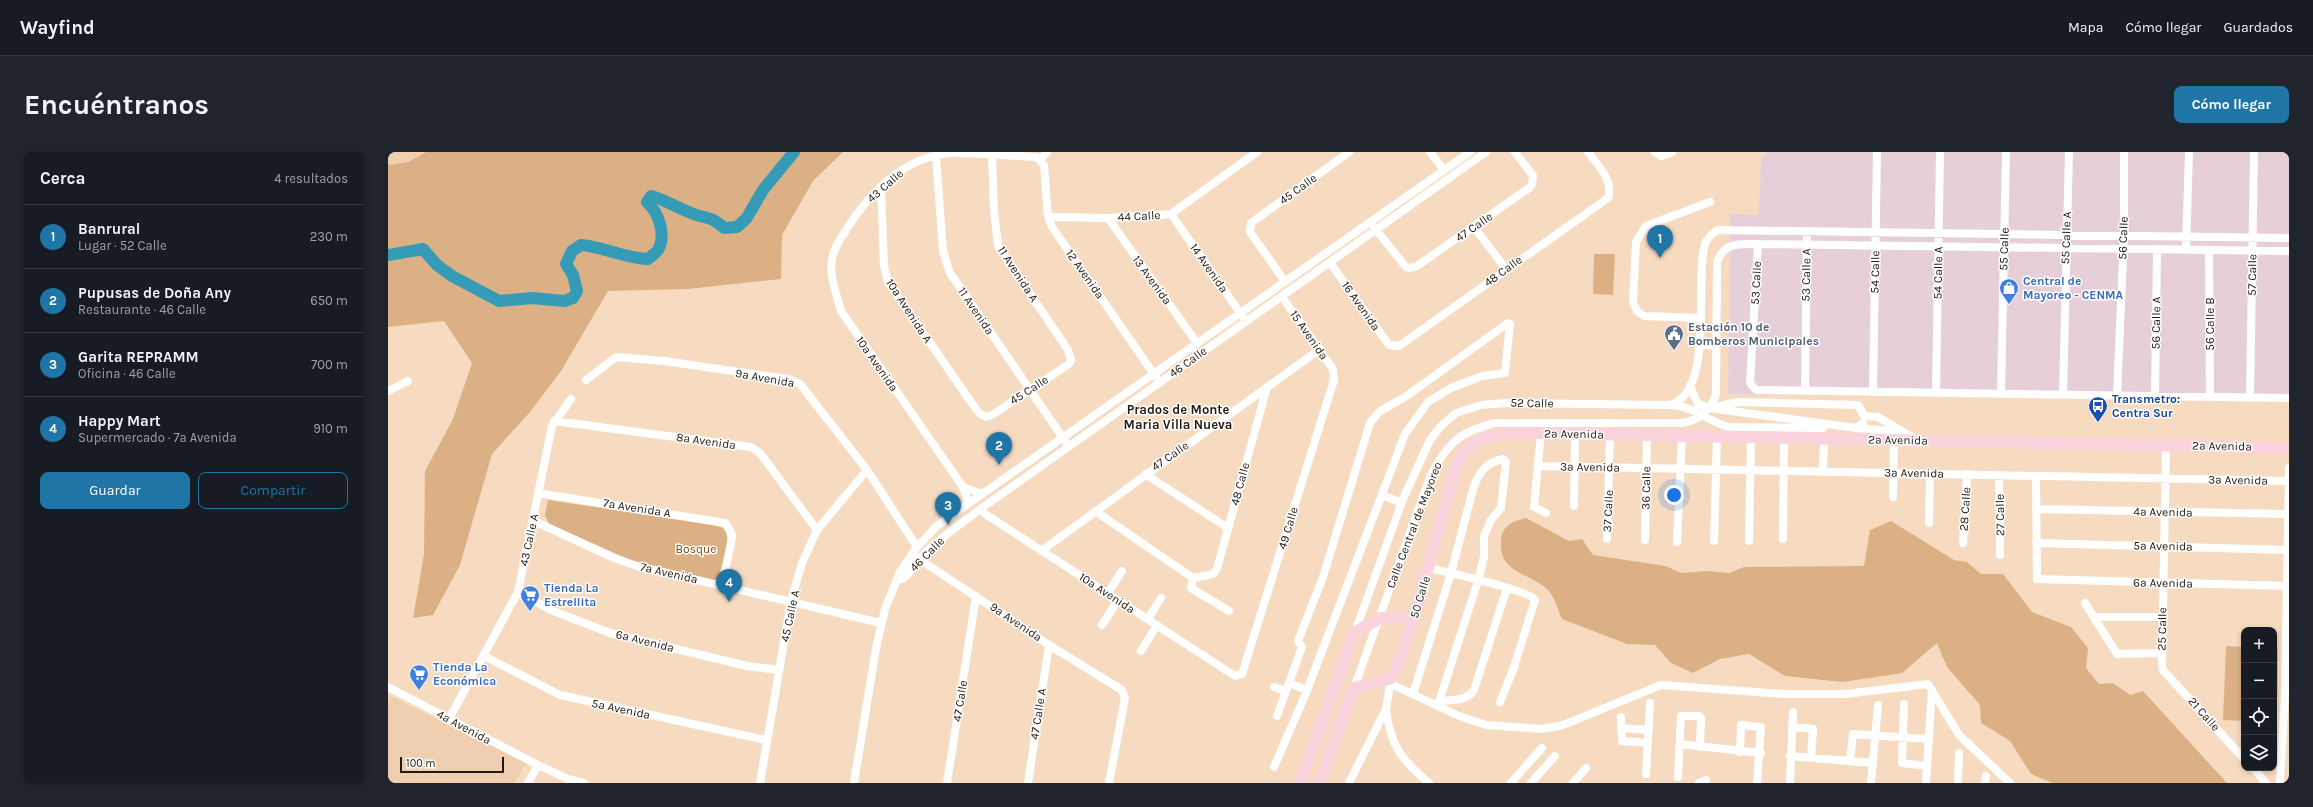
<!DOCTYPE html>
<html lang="es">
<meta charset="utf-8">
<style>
body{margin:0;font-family:Karla,sans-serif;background:#20242c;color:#f1f3f6}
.controls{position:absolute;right:12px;bottom:12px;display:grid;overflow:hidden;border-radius:8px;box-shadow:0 2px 6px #0003}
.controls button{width:36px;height:36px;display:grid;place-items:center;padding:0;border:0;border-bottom:1px solid #363941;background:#171b24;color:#f1f3f6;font:20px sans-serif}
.scale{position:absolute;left:12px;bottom:10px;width:104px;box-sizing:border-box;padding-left:4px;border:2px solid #231910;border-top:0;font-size:11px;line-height:14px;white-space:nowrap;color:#231910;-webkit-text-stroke:3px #fff;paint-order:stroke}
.you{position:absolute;left:1286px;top:343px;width:14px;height:14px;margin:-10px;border:3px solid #fff;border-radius:50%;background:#1a73e8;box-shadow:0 0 0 6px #1a73e833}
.badge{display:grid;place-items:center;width:26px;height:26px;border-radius:50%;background:#1f76a6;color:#fff;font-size:13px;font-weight:700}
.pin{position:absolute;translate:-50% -33px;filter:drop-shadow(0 1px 2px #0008)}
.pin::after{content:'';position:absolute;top:21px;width:14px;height:12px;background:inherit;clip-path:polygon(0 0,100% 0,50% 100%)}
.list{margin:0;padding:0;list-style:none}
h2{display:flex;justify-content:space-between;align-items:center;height:52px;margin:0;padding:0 16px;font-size:17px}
h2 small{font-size:13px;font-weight:400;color:#9ea1a6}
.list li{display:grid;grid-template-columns:26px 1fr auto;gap:12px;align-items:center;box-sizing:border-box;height:64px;padding:0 16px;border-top:1px solid #363941}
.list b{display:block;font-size:15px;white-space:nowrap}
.list p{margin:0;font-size:13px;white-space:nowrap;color:#9ea1a6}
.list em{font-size:13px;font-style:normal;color:#9ea1a6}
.actions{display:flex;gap:8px;padding:12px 16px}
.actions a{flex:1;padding:9px 0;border:1px solid #1f76a6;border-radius:8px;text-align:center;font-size:14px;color:#1f76a6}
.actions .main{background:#1f76a6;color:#fff}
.icon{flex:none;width:22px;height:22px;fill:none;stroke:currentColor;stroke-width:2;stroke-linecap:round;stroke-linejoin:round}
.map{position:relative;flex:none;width:1901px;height:631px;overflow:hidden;border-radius:8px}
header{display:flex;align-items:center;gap:24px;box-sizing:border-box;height:56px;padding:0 20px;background:#171b24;border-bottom:1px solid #363941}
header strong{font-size:19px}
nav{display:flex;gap:22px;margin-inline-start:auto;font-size:14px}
.intro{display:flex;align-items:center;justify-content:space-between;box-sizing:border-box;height:96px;padding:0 24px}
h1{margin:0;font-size:28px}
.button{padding:10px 18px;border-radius:8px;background:#1f76a6;color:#fff;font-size:14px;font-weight:700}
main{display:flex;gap:24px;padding:0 24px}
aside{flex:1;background:#171b24;border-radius:8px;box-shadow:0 2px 6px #0003}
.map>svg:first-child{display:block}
.commercial{fill:#e7cfda}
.built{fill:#f0cfb0}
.green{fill:#dcb085}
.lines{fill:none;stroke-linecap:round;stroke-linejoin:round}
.river{stroke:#359bb6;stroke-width:12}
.minor{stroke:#fff;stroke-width:8}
.secondary{stroke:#fad3dd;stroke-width:12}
.labels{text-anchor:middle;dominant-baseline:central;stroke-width:3;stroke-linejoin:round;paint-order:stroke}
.street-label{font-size:12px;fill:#231910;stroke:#fff}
.shop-label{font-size:12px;font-weight:bold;fill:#366cbe;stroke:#fff;text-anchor:start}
.service-label{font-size:12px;font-weight:bold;fill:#4e5e75;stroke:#fff;text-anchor:start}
.transit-label{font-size:12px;font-weight:bold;fill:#164399;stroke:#fff;text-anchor:start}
.park-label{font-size:12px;fill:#76470d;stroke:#fff}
.neighbourhood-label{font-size:13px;font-weight:bold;fill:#231910;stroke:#fff}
</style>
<header>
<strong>Wayfind</strong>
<nav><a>Mapa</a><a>Cómo llegar</a><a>Guardados</a></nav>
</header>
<div class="intro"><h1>Encuéntranos</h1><a class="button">Cómo llegar</a></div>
<main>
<aside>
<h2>Cerca<small>4 resultados</small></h2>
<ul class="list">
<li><span class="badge">1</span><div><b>Banrural</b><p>Lugar · 52 Calle</p></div><em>230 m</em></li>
<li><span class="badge">2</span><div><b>Pupusas de Doña Any</b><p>Restaurante · 46 Calle</p></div><em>650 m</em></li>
<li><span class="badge">3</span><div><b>Garita REPRAMM</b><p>Oficina · 46 Calle</p></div><em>700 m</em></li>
<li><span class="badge">4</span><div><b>Happy Mart</b><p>Supermercado · 7a Avenida</p></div><em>910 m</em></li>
</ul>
<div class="actions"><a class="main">Guardar</a><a>Compartir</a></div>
</aside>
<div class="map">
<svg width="1901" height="631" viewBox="0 0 1901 631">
<rect width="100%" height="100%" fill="#f7dbc1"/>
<!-- commercial -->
<path class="commercial" d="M1380 0H1901V249L1340 242 1342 62 1371 63 1373 5Z"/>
<!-- built -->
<path class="built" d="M0 0H37L20 10 0 13Z
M2 544 139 611 126 631H0V548Z"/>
<!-- green -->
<path class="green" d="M38 0H455L425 29 394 83 393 127 299 137 220 139 173 219 142 260 104 302 72 413 45 463 25 466 36 402 37 319 65 267 84 211 56 169 0 175V13L20 10Z
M1206 102H1227L1225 143 1205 142Z
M160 348 325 373C328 374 332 375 335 376 345 385 333 415 330 426L327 430 249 411 161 372 157 363Z
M1138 366 1181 389 1194 387 1205 403 1278 414 1293 421 1320 419 1341 421 1356 415 1476 414 1482 378 1503 369 1566 408 1579 410 1593 422H1615L1644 460 1683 475 1700 496 1698 516 1711 532 1725 531 1742 543 1755 539 1839 631H1665L1643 622 1622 589 1593 571 1592 553 1559 515 1549 491 1514 521 1455 530 1397 524 1361 502 1332 507 1305 521 1283 511 1267 493 1239 492 1174 467C1170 459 1166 442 1159 437 1139 420 1110 420 1113 388 1114 373 1126 369 1138 366Z
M1838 494 1856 495V569L1835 568Z
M1886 495H1890L1889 570H1886Z"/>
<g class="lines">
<!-- river -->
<path class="river" d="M0 103 35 97 49 113 64 124 111 149 144 146 176 149 185 146 189 139 185 123 178 112 184 99 193 93C216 95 237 106 260 107 263 104 270 100 271 96 278 81 270 60 259 50L263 44C278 48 289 56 303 61 320 68 320 62 336 76L349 75 358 67 375 38 406 0"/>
<!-- minor -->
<path class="minor" d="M1042 0 1056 18
M1267 0 1273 4 1284 0
M548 4 555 99 562 121 677 289
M652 8 659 0
M493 34 496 114 500 130 583 250 591 261 598 265 604 263 681 212 683 208 680 198 610 94 606 59 604 3
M783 62 855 165
M660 65 720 66 783 62 869 0
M720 66 809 191
M985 74 1018 115 1022 116 1029 114 1141 36 1144 32 1145 24 1127 0
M1086 75 1118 117
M1370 92 1362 231 1368 238 1901 246
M1798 98 1801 0
M1821 98 1822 245
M943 112 1001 193 1011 194 1220 46C1226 29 1210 13 1200 0
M896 128 862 80 863 71 961 0
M1313 166 1256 164 1249 159 1245 150 1248 90 1258 74 1322 50
M1311 192 1327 194
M198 228 228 205 276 209 400 227 412 232 479 318 529 395
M1302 234 1310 252 1322 256
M0 239 20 229
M1417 239 1419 79
M1485 240 1489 0
M1548 241 1552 0
M1613 242 1618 0
M1675 243 1681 0
M1729 244 1736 83V0
M1767 244 1769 98
M1862 246 1866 0
M1283 253C1306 254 1321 270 1341 275L1435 276
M166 269 363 295 372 301 429 378
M1475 271 1468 276 1322 256 1350 250 1470 253 1476 264 1490 265 1529 288
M1468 276 1515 280
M1153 281 1146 355 1158 361
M1778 293 1774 513 1775 518 1856 607
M1151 314 1901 329
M1435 319 1436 287
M757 322 840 376
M1611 323 1612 403
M1648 324 1649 427 1901 434
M575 335 594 342
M150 341 337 371 343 380 344 386 334 434
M994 343 1014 351
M1505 345 1506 288
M580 352 575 335 453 159C449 143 441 125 444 108 445 97 452 88 458 78 481 41 516 5 562 1 587 0 622 4 648 5L656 13 660 65 664 75 772 231
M1186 354 1187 282
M1648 357 1901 362
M591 358 847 524 854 522 946 228 945 217 894 145
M707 359 805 426 825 422 829 417 879 235
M146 369 226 406 249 414 493 471
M1541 371 1542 321
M1219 387 1222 283
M1395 387 1396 286
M1257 388 1259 283
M1326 389 1329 285
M1361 389 1363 285
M1289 390 1294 284
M1575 391 1579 322
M1648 391 1901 398
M653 399 932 197
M527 406 531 407 661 493 734 538 737 546 721 631
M1041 416C1057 420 1141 438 1147 448L1125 518 1112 550
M805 426 803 436 841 459
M510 428C520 427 525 414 531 407 548 388 571 374 591 358L1098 0
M130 440 163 458 222 481 359 514 391 518
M720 441 734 419
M1697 451 1729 502 1773 501
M1706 465H1774
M760 467 773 446
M714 473 730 448
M967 480 1015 347 1042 288 1053 274 1068 261 1093 253 1118 251 1281 253C1328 243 1306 126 1317 92 1319 86 1324 82 1329 78L1901 86
M753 499 769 473
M96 504 172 543 378 588
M901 531 919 538
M1001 531 1071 564 1098 573 1154 577 1175 573 1273 533 1397 542H1457L1540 532 1571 583 1622 631
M0 535 150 613 180 627 196 631
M886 535 898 539
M966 536 1042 325C1059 292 1070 280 1107 271H1293C1312 269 1322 259 1328 242L1329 110C1336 90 1351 92 1370 92L1901 99
M1025 542 1063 421 1086 334C1092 319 1099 310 1115 307L1118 310 1113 356 1103 368 1096 384V405L1090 429 1050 553
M1052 549C1064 548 1079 549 1086 538L1119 436
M1516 552 1514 611 1539 614
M998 558C1003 594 1013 608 1041 631
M1233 565 1234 589 1260 591
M61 567 130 440 164 274 183 247
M1404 575 1425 577 1423 606
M1233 576 1261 578
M1292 592 1373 601
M1352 600 1353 573 1373 575 1369 631
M1402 604 1485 611
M1462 609 1465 582 1541 587
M886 615 918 541 1017 282 1040 250 1063 236 1094 224 1117 221 1122 172 1120 171 1017 245 991 260 982 271 935 425 910 489 914 495 889 564
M1865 616 1878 631
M1258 622 1262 551
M1290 625 1293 564H1311L1313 566 1312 595
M140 631 150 613
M372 631 403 449 414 411 429 378 479 318
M466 631 488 496 497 457 512 420 529 395 550 373 1082 0
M559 631 588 444
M640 631 661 493
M961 631 998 557 1003 527
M1123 631 1154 596
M1143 631 1167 604
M1185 631 1198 616
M1311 631 1318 628
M1402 631 1405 560
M1483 631 1490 553
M1538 631 1544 538
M1570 631 1571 601
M1597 631 1598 624
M1892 631 1897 542 1901 316"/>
<!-- secondary -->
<path class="secondary" d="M912 631 966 481 992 466 1026 465
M931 631 966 536 1003 526 1013 505 1026 465 1069 312C1086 278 1121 281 1153 281L1901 296"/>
</g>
<!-- icons -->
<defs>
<g id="shop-pin" transform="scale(1)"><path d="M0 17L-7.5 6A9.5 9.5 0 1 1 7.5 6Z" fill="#3f7fe0" stroke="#fff"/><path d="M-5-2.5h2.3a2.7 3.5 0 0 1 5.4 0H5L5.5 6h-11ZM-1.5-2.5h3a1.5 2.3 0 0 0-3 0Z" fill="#fff"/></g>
<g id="civic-pin" transform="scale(1)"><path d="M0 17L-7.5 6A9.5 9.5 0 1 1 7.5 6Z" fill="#5c6f8a" stroke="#fff"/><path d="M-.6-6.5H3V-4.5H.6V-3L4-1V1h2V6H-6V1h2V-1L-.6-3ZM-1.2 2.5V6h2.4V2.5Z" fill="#fff"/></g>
<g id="bus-pin" transform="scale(1)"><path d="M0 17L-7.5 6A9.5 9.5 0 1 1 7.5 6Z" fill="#1a4fb4" stroke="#fff"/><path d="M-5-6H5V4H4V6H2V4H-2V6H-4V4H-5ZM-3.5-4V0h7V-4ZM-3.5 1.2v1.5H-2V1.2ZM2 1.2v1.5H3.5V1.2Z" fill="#fff"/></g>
<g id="supermarket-pin" transform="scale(1)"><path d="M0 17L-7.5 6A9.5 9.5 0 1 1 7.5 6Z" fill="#3f7fe0" stroke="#fff"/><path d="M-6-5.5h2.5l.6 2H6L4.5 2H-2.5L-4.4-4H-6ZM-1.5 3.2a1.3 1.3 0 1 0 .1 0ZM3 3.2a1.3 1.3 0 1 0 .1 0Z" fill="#fff"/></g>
</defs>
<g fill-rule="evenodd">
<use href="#shop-pin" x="1621" y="136"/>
<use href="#civic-pin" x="1286" y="182"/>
<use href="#bus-pin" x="1710" y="254"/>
<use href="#supermarket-pin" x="142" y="443"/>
<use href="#supermarket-pin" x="31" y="522"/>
</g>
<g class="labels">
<!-- street labels -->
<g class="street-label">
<text transform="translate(497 34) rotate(-41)">43 Calle</text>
<text transform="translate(910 37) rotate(-36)">45 Calle</text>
<text transform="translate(751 64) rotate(-3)">44 Calle</text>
<text transform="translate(1086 75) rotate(-35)">47 Calle</text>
<text transform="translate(1678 86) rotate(-88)">55 Calle A</text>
<text transform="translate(1735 86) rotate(-88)">56 Calle</text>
<text transform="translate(1616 97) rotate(-88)">55 Calle</text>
<text transform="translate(821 116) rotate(55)">14 Avenida</text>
<text transform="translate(1115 119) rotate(-36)">48 Calle</text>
<text transform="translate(1487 120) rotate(-89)">54 Calle</text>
<text transform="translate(1550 121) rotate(-89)">54 Calle A</text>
<text transform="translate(630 122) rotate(57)">11 Avenida A</text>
<text transform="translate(697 122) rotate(55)">12 Avenida</text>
<text transform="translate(1418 123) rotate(-89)">53 Calle A</text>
<text transform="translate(1864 123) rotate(-89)">57 Calle</text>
<text transform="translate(764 128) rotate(54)">13 Avenida</text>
<text transform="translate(1368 131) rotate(-87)">53 Calle</text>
<text transform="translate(973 154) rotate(55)">16 Avenida</text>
<text transform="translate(521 159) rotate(57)">10a Avenida A</text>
<text transform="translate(588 159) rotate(56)">11 Avenida</text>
<text transform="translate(1768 171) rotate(-89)">56 Calle A</text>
<text transform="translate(1822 172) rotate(-90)">56 Calle B</text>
<text transform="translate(921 183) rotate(55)">15 Avenida</text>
<text transform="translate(800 210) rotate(-36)">46 Calle</text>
<text transform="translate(489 212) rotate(55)">10a Avenida</text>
<text transform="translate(377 226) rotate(10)">9a Avenida</text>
<text transform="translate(641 238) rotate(-33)">45 Calle</text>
<text transform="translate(1144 251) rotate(1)">52 Calle</text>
<text transform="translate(1186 282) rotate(1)">2a Avenida</text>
<text transform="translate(1510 288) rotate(1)">2a Avenida</text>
<text transform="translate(318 289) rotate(8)">8a Avenida</text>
<text transform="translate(1834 294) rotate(1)">2a Avenida</text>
<text transform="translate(782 304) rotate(-35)">47 Calle</text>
<text transform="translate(1202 315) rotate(1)">3a Avenida</text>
<text transform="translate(1526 321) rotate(1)">3a Avenida</text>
<text transform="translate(1850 328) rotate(1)">3a Avenida</text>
<text transform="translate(852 332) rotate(-75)">48 Calle</text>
<text transform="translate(1258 336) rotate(-89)">36 Calle</text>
<text transform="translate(249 356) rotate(9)">7a Avenida A</text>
<text transform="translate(1577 357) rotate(-86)">28 Calle</text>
<text transform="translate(1220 359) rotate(-87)">37 Calle</text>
<text transform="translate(1775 360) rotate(1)">4a Avenida</text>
<text transform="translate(1612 363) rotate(-91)">27 Calle</text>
<text transform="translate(1026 373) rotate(-69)">Calle Central de Mayoreo</text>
<text transform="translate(900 376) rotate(-73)">49 Calle</text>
<text transform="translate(141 388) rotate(-78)">43 Calle A</text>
<text transform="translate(1775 394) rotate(1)">5a Avenida</text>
<text transform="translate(539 402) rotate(-45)">46 Calle</text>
<text transform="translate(281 421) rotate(13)">7a Avenida</text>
<text transform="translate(1775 431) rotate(1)">6a Avenida</text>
<text transform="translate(719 441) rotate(33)">10a Avenida</text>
<text transform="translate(1032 445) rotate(-73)">50 Calle</text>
<text transform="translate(402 464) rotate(-78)">45 Calle A</text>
<text transform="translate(628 470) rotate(34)">9a Avenida</text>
<text transform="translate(1774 477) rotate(-89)">25 Calle</text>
<text transform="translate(257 489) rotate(14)">6a Avenida</text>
<text transform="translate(572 549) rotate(-81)">47 Calle</text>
<text transform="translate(233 557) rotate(12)">5a Avenida</text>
<text transform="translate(650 562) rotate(-81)">47 Calle A</text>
<text transform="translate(1816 562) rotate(48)">21 Calle</text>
<text transform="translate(76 575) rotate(28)">4a Avenida</text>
</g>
<!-- shop labels -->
<g class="shop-label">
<text x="1635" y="129">Central de<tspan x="1635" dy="14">Mayoreo - CENMA</tspan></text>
<text x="156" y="436">Tienda La<tspan x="156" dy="14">Estrellita</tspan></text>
<text x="45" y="515">Tienda La<tspan x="45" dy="14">Económica</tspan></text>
</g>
<!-- service labels -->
<g class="service-label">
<text x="1300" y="175">Estación 10 de<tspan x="1300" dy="14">Bomberos Municipales</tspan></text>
</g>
<!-- transit labels -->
<g class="transit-label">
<text x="1724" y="247">Transmetro:<tspan x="1724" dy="14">Centra Sur</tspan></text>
</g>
<!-- park labels -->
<g class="park-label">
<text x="308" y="397">Bosque</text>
</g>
<!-- neighbourhood labels -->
<g class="neighbourhood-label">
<text x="790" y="257">Prados de Monte<tspan x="790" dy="15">Maria Villa Nueva</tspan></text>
</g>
</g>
</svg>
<div class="controls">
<button>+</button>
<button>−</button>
<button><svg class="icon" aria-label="locate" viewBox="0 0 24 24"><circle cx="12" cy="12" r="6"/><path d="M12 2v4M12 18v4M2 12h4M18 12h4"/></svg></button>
<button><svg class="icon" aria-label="layers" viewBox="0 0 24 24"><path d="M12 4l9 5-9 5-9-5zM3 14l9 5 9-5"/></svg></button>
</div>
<div class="scale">100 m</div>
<div class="you"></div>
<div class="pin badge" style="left:1272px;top:106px">1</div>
<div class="pin badge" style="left:611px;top:313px">2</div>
<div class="pin badge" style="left:560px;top:373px">3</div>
<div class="pin badge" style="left:341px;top:450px">4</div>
</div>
</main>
